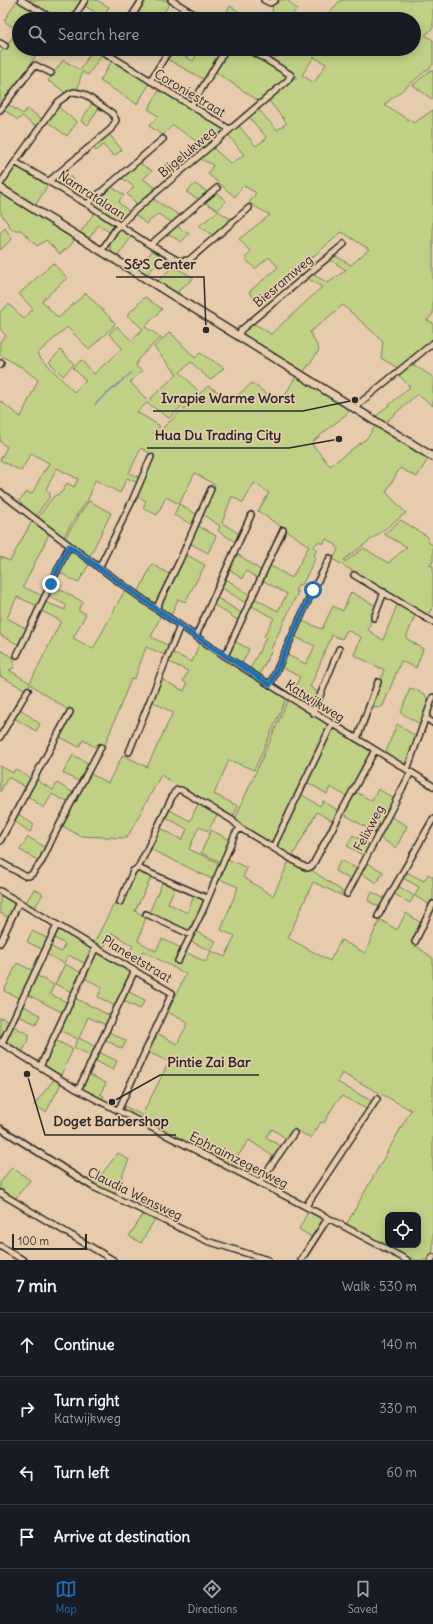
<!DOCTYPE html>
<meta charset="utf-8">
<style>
body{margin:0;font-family:Delius,sans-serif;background:#20242c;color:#f1f3f6}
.controls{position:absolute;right:12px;bottom:12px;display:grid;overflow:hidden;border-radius:8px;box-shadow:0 2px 10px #0003}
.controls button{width:36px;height:36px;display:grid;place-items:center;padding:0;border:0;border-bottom:1px solid #363941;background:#171b24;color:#f1f3f6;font:20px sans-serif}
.scale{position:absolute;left:12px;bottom:10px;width:75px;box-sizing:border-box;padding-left:4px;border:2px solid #2b2b2b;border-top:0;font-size:11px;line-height:14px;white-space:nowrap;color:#2b2b2b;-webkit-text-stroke:3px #e6ccad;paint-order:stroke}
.stop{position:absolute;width:12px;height:12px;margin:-9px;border:3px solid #1f6fb2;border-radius:50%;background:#fff}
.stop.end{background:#1f6fb2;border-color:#fff;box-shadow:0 1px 4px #0008}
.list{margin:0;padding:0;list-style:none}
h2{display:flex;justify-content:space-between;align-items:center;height:52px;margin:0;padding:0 16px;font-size:17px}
h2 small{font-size:13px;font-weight:400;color:#9ea1a6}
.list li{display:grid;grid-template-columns:26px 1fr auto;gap:12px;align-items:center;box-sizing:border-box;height:64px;padding:0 16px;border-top:1px solid #363941}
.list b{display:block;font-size:15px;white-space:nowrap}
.list p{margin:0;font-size:13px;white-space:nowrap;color:#9ea1a6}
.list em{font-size:13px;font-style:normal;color:#9ea1a6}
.icon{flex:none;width:22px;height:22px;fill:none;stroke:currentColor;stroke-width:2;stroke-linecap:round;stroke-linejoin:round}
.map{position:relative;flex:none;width:433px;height:1260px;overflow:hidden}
.search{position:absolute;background:#171b24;box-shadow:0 2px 10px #0003;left:12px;right:12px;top:12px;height:44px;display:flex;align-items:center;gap:10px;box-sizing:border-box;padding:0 14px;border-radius:22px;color:#9ea1a6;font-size:15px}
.sheet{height:308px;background:#171b24}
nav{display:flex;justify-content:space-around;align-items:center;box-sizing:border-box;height:56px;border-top:1px solid #363941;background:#171b24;font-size:11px;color:#9ea1a6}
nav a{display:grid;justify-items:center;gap:2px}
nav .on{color:#1f6fb2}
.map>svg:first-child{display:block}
.green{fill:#c0d186;stroke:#767e58;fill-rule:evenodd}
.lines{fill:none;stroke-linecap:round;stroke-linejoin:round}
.stream{stroke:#6e93a8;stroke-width:1.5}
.street-casing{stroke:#2b2b2b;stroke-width:8}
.secondary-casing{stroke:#2b2b2b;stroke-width:10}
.street{stroke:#e6ccad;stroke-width:5}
.secondary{stroke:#e6ccad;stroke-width:7}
.route{stroke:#1f6fb2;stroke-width:5}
.labels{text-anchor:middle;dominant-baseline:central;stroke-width:3.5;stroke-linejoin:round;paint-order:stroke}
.street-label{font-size:13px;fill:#2b2b2b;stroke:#e6ccad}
.leader{fill:none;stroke:#2b2b2b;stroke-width:1.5}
.callout-dot{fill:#2b2b2b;stroke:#e6ccad;stroke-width:1.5}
.callout-label{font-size:14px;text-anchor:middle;font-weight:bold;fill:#2b2b2b;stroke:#e6ccad;stroke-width:3.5;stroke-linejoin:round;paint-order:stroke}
</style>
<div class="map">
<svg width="433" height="1260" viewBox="0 0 433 1260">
<rect width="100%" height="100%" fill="#e6ccad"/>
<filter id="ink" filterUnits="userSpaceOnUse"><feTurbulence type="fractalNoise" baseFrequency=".025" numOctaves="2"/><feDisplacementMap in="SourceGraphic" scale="8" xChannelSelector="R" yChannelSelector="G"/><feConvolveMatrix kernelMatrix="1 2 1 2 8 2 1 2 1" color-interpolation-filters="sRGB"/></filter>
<g filter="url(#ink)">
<!-- green -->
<path class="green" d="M17 0 46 17 44 19H19V49H40L18 84 0 108V53L5 48 17 30 4 21Z
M29 0H84L72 19H55L30 4Z
M86 0H96L109 7 103 17 83 5Z
M144 0H169L171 1 160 19H149L137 12Z
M277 0H287L297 9 288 19H269L272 13 273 4Z
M341 0H433V28L425 35 433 40V65L384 105 414 123 433 110V314L427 320 433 323V341L399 369 381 358 383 341 343 305 310 332 319 350 303 373 243 335 242 332 253 323 271 334 322 287 307 278 312 274 328 283 346 270 329 259 334 255 351 265 369 249 342 232 258 303 249 292 278 267 269 257 255 269 245 258 251 252 239 239 270 215 249 203 256 193 243 185 235 197 208 174 213 165 199 158 212 147 231 164 244 155 227 133 238 125 256 146 267 138 249 117 258 109 277 130 287 123 268 100 297 77 273 62 281 49H414V19H322ZM314 57 326 64 314 83 302 75Z
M230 6 249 18 248 19H222Z
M93 49H97L103 53 88 75 82 72 77 91 65 94 61 89 48 81 63 60 80 70Z
M172 49 193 61 200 49H225L205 80 165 58Z
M227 49H247L287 75V79L260 102 214 71Z
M113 59 150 83 137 104 100 81Z
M431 70 433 71V100L413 85Z
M160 89 226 129 225 131 206 148 173 125 163 135 149 126 158 116 148 109Z
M93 102 100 106 88 125 81 121Z
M7 104 23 114 27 109 44 120 38 128 22 116 18 120 3 109Z
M57 106 77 122 67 136 46 121Z
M109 134 122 150 114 156 103 145 96 151 93 147Z
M148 155 141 164 152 171 143 179 158 189 138 205 127 194 134 187 121 177Z
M18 166 49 183 35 206 6 189 3 186C4 178 11 169 18 166Z
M65 170 79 187 72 193 54 182Z
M195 184 209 193 200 200 186 192Z
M110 186 124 195 120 199 119 203 130 212 119 223 91 205V202Z
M0 192 75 238 71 245 60 254 46 240 37 246 21 230H12L0 212Z
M216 192 226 201 218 210 202 201 211 194Z
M151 198 181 216 173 223 158 214 146 224 134 213Z
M218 211 232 220 214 236 199 226Z
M95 212 112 223 115 227 111 233 98 225 89 239 80 233Z
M175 225 189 234 181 242 166 232Z
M5 228 12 239 0 250V233Z
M119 229 132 236 117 257 112 253 109 242Z
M154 249 164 254 146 276 137 270Z
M53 263 67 278 42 301 58 318 86 293 115 323 113 327 89 349 67 327 37 354 74 392 86 381 73 368 81 360 94 374 122 348 109 334 117 326 131 340 143 329 127 315 145 297 162 309 145 327 161 337 138 359 136 366 142 371 130 382 148 401 177 374 154 347 170 332 195 358 200 353 224 368 210 380 191 362 180 372 198 391 169 418 147 403 137 412 160 426 153 433 155 435 208 386 232 400 252 383 280 404 296 376 352 409 349 412 311 443 330 466 367 438 376 425 429 457 417 477 400 468 386 492 406 513 344 560 345 562 364 548 388 563 407 547 384 534 401 520 428 537V542L433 545V562L429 565 433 566V606L427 617 333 559 338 550 336 545 326 539 323 544 318 542 313 547 317 550 314 555 316 557 302 585 299 584 295 591 298 592 271 649 272 650 259 675 250 669 266 638 264 636 274 618 250 605 254 598 278 611 287 594 262 580 269 565 292 578 309 546 258 511 269 493 254 483 243 503 232 496 222 523 241 535 237 543 218 531 220 526 202 514 215 485 195 473 179 504 198 515 193 525 174 515 179 504 166 497 157 515 143 508 146 501 135 495 142 476 153 455 141 448 129 473 140 478 138 483 127 478 120 493 95 480 88 500 78 513 63 538 37 519 53 497 62 492 67 483 74 487 78 479 57 468 46 489 50 493 49 498 35 517 17 503 27 492 32 494 44 470 45 471 49 463 31 453 21 471 0 460 7 447 0 442V401L21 417 38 380 23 368 0 355V341L6 336 0 329V312L9 304 24 319 33 309 19 294Z
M173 266 194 278 180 289 177 294 157 282Z
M61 350 74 364 63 376 49 362Z
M411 363 433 377V406L417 394 385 423 375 417 410 387 398 374Z
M89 501 111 513 89 558 64 540 81 512Z
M32 521 49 534 23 587 43 596 38 606 17 597 7 618 27 629 19 645 0 635V557L10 561Z
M197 525 216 536 208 553 189 543Z
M70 550 90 563 78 583 59 572Z
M236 553 263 572 259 579 246 571 242 579 229 569Z
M185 554 205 565 185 602 178 599 171 616 159 608Z
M152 564 171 575 156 605 138 593Z
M225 578 251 596 247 604 221 587Z
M52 585 83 602 78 610 86 614 73 638 93 649 125 590 161 615 151 637 169 646 165 655 146 647 135 678 131 679 104 747 97 744 95 747 83 740 79 747 58 736 71 712 30 684 26 690 0 676V650L14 658V668L9 670 30 683 61 621 40 610 45 602 65 610 66 605 47 595Z
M351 592 376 606 368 630 383 640 398 603 416 613 406 638 423 649 416 668 401 661 383 706 378 708 371 707 384 670 354 655 361 637 347 630 342 639 332 635 310 687 319 693 313 709 291 695 300 677 281 667 287 655 306 664 315 646 295 637 302 621 322 629 333 606 343 611Z
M216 597 243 614 239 621 213 604Z
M234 641 249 649 242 664 228 655Z
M200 642 286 699 254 770 229 760 214 794 238 806 232 819 161 775 127 838 80 836 61 825 89 773 108 783 123 755 147 767 173 713 152 701 161 679 184 691 187 684 183 681 188 671 167 661 171 652 192 662Z
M410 688 425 694 429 703 422 725 401 713Z
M288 700 325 722 327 724 328 727 274 841 270 843 240 826 234 821Z
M19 708 40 724 36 731 14 718Z
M397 724 417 737 407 763 404 764 385 754Z
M332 727 371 752 348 797 330 787 327 794 305 781Z
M73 755 90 764 80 782 63 773Z
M0 766 13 773 15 769 32 779 27 788 8 777 0 792Z
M35 779 53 790 57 783 74 793 69 803 52 794 44 808 26 795Z
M378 789 395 799 377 834 342 813 354 791 372 801Z
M299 793 320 806 323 801 340 812 334 822 317 812 292 857 279 848 277 843Z
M199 802 218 813 208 831 199 826 189 849 221 864 214 880 148 848 159 827 182 840 187 829 164 816 168 809 190 821Z
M17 813 34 825 30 832 13 820Z
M390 816 407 826 396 848 379 837Z
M211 830 232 841 221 862 201 853Z
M353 835 370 846 364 856 347 846Z
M28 837 47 848 39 861 20 850Z
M226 858 247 868 243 877 273 896 290 859 310 869 342 891 341 893 345 897 313 882 288 938 330 961 341 940 365 953 378 923 381 920 397 930 406 913 421 923 420 925 422 926 421 932 415 945 433 958V1250L428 1260H414L346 1225 411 1110 342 1073 337 1082 373 1102 368 1110 342 1096 334 1105 324 1123 321 1122 311 1138 298 1131 297 1132 294 1130 287 1139 272 1129 266 1137 282 1147 274 1157 249 1140 231 1166 122 1109V1105L142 1115 169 1062 148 1052 157 1033 177 1044 188 1023 168 1012 186 974 143 951 133 967 124 962 133 946 112 933 103 949 94 943 115 902 120 904 134 872 138 869 152 876 135 911 146 917 138 941 156 951 162 939 181 948 174 961 179 963 185 952 206 962 211 951 225 957 235 936 221 930 238 887 217 878ZM388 1215H418V1245H388Z
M341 860 357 869 351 880 335 871Z
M366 862 383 872 377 883 360 873Z
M406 872 424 881 428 874 433 877V899L430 905 415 896 419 887 403 878Z
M163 881 175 887 168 903 187 913 195 894 205 899 191 932 149 913Z
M398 886 414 896 410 903 394 894Z
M34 889 43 894 34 909 25 904Z
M372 892 385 899 380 907 368 901Z
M0 894 15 904 9 918 0 913Z
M59 929 93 948 86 964 68 955 64 963 46 954 50 946 61 952 65 944 54 938Z
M32 931 49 939 44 950 27 942Z
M194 931 216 941 211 951 190 941Z
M96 951H98L129 969 131 973 115 1006 98 997 102 987 84 978Z
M17 963 34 971 21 999 4 991Z
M65 964 82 973 72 992 55 984Z
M36 975 54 985 50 994 68 1003 63 1013 27 994Z
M127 991 145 1000 140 1009 122 1000Z
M75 998 111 1016 106 1025 88 1017 79 1038 96 1047 91 1056 74 1047 78 1039 59 1030Z
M22 1005 40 1015 36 1024 17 1015Z
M0 1017 11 1022 0 1040Z
M13 1026 30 1035 22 1053 5 1042Z
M108 1031 126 1041 122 1049 104 1039Z
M55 1040 73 1049 60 1077 44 1066Z
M99 1052 117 1061 113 1070 94 1060Z
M88 1074 106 1083 100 1094 104 1096 102 1100 82 1089Z
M55 1078 62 1082 46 1112 34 1105Z
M118 1153 129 1160 114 1194 93 1185Z
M12 1167 30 1180 15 1199 0 1190V1183Z
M309 1210 323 1218V1222L313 1238 299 1229Z
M144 1213 155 1219 141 1243 129 1236Z"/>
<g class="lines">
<!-- stream -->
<path class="stream" d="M77 19 80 14
M95 404 131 373"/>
<!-- street casing -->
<g class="street-casing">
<path id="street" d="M21 0 53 19
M171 0 202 19
M264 0 270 3 275 0
M73 19 85 0
M130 19 142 0
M188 19 192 13
M0 43 5 46
M99 49 229 129
M150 81 170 49
M191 106 226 49
M0 110 35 65 51 73
M15 162 58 102 69 94 74 92 84 94 112 113 116 120 111 129 49 181
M0 184 15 162 87 204 150 245 179 261 189 260 249 208
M87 204 163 139
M150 245 217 188
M102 250 115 230 133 212 287 81 291 75 249 49
M238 336 241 330 344 244
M0 365 1 363
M356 409 361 402 433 343
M0 492C73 549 148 605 225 656 293 701 364 742 433 786
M99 568 132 501 151 457
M354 575 433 622
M156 609 180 560 211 489
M374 618 384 592
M196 636 251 515
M17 655 69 546
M225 656 283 530
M270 685 313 590 330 558
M313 713 339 649
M426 718 433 723
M0 737 28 690
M357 739 378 682
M129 752 180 626
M407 770 433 697
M0 841 70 712
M273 847 332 724
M0 862 25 876H29L33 873 42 861 53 837 101 747
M138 868 207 898
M0 891 172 993 118 1111
M347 894 411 772
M120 902 133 871 138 868 174 793 177 790H181L232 820 240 828
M146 914 191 935
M378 916 433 819
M415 942 433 904
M0 943 19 902
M178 961 203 910 235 834 240 828 303 866 308 868 312 866 375 750
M0 1042 78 1090 328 1218 407 1260
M2 1043 57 925
M40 1067 96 947
M78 1090 135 970
M0 1128 93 1187 207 1241 268 1260
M259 1183 294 1133
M0 1193 113 1260
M306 1206 377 1099
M0 1246 23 1260
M301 1260 328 1218
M431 1260 433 1257"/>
</g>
<!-- secondary casing -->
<g class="secondary-casing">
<path id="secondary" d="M0 188 433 457"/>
</g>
<!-- street -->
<use href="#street" class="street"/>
<!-- secondary -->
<use href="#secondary" class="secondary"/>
</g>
</g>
<g class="lines" filter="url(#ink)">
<!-- route -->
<path class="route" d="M51 584 69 546 180 626 270 685 313 590"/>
</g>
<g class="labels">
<!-- street labels -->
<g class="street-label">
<text transform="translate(190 93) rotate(31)">Coroniestraat</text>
<text transform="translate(187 152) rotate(-40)">Bijgelukweg</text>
<text transform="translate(92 195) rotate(33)">Namratalaan</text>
<text transform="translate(283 281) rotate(-40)">Biesramweg</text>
<text transform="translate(315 701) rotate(32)">Katwijkweg</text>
<text transform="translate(369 828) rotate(-62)">Felixweg</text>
<text transform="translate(137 959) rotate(31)">Planeetstraat</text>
<text transform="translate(239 1160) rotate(27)">Ephraimzegenweg</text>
<text transform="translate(135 1194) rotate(26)">Claudia Wensweg</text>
</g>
</g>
<!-- callouts -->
<path class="leader" d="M206 330L204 277H116M355 400L303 411H153M339 439L289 448H147M112 1102L160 1075H259M27 1074L45 1135H176"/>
<g class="callout-dot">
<circle cx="206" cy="330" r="4"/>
<circle cx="355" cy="400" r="4"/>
<circle cx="339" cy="439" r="4"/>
<circle cx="112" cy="1102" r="4"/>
<circle cx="27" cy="1074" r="4"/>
</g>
<g class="callout-label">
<text x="160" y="269">S&amp;S Center</text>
<text x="228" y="403">Ivrapie Warme Worst</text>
<text x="218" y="440">Hua Du Trading City</text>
<text x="209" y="1067">Pintie Zai Bar</text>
<text x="111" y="1126">Doget Barbershop</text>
</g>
</svg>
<div class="controls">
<button><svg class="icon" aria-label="locate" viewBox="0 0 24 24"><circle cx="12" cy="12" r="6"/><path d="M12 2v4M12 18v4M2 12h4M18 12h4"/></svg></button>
</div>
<div class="scale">100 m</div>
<div class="stop" style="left:313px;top:590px"></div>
<div class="stop end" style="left:51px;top:584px"></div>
<div class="search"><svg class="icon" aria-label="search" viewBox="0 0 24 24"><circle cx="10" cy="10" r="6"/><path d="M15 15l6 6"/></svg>Search here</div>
</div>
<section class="sheet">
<h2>7 min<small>Walk · 530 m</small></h2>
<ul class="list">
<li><svg class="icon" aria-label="ahead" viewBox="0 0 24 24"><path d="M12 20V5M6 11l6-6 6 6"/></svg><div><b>Continue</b></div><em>140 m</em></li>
<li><svg class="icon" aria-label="right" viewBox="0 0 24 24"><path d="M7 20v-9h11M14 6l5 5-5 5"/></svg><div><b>Turn right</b><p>Katwijkweg</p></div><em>330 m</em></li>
<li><svg class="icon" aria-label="left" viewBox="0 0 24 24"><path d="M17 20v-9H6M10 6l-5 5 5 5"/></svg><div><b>Turn left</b></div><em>60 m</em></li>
<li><svg class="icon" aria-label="arrive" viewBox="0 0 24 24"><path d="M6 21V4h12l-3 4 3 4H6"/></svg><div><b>Arrive at destination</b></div></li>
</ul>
</section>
<nav>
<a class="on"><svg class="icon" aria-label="map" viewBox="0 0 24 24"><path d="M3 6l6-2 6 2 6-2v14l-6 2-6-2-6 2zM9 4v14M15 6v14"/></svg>Map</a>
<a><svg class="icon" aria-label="directions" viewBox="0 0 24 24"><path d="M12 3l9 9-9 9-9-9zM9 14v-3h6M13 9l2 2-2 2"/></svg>Directions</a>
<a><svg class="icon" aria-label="saved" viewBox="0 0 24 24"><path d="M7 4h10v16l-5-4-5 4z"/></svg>Saved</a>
</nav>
